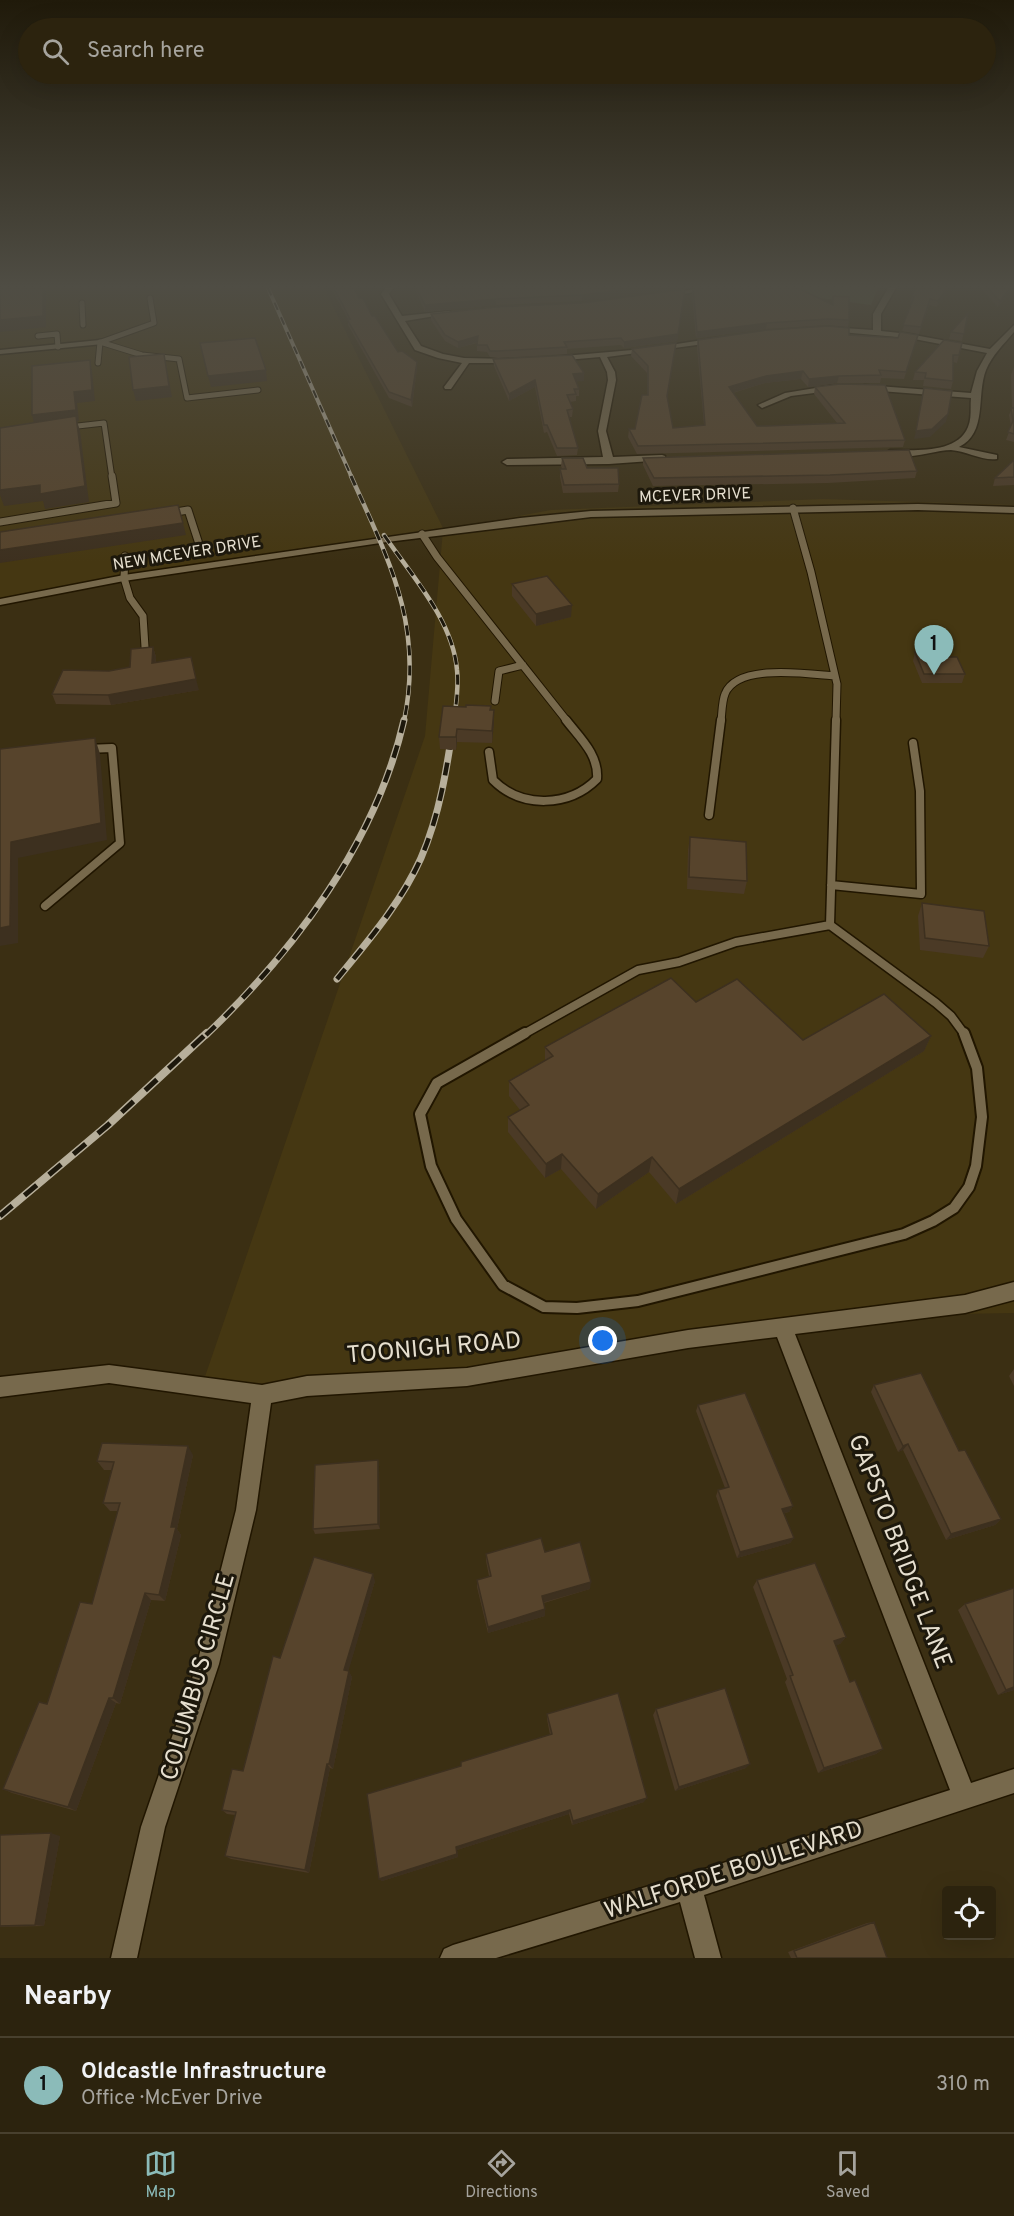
<!DOCTYPE html>
<meta charset="utf-8">
<style>
body{margin:0;font-family:Overpass,sans-serif;background:#342b17;color:#f1f3f6}
.controls{position:absolute;right:18px;bottom:18px;display:grid;overflow:hidden;border-radius:6px;box-shadow:0 6px 24px #0002}
.controls button{width:54px;height:54px;display:grid;place-items:center;padding:0;border:0;border-bottom:2px solid #48402e;background:#2c230e;color:#f1f3f6;font:30px sans-serif}
.you{position:absolute;left:603px;top:1341px;width:21px;height:21px;margin:-15px;border:4px solid #fff;border-radius:50%;background:#1a73e8;box-shadow:0 0 0 9px #1a73e833}
.badge{display:grid;place-items:center;width:39px;height:39px;border-radius:50%;background:#8bbbb9;color:#111;font-size:20px;font-weight:700}
.pin{position:absolute;translate:-50% -50px;filter:drop-shadow(0 2px 3px #0008)}
.pin::after{content:'';position:absolute;top:32px;width:21px;height:18px;background:inherit;clip-path:polygon(0 0,100% 0,50% 100%)}
.list{margin:0;padding:0;list-style:none}
h2{display:flex;justify-content:space-between;align-items:center;height:78px;margin:0;padding:0 24px;font-size:26px}
h2 small{font-size:20px;font-weight:400;color:#a6a49e}
.list li{display:grid;grid-template-columns:39px 1fr auto;gap:18px;align-items:center;box-sizing:border-box;height:96px;padding:0 24px;border-top:2px solid #48402e}
.list b{display:block;font-size:22px;white-space:nowrap}
.list p{margin:0;font-size:20px;white-space:nowrap;color:#a6a49e}
.list em{font-size:20px;font-style:normal;color:#a6a49e}
.icon{flex:none;width:33px;height:33px;fill:none;stroke:currentColor;stroke-width:2;stroke-linecap:round;stroke-linejoin:round}
.map{position:relative;flex:none;width:1014px;height:1958px;overflow:hidden}
.search{position:absolute;background:#2c230e;box-shadow:0 6px 24px #0002;left:18px;right:18px;top:18px;height:66px;display:flex;align-items:center;gap:15px;box-sizing:border-box;padding:0 21px;border-radius:33px;color:#a6a49e;font-size:22px}
.sheet{height:174px;background:#2c230e}
nav{display:flex;justify-content:space-around;align-items:center;box-sizing:border-box;height:84px;border-top:2px solid #48402e;background:#2c230e;font-size:16px;color:#a6a49e}
nav a{display:grid;justify-items:center;gap:3px}
nav .on{color:#8bbbb9}
.map>svg:first-child{display:block}
.built{fill:#453712}
.green{fill:#4a522d}
.lines{fill:none;stroke-linecap:round;stroke-linejoin:round}
.service-far3-casing{stroke:#211600;stroke-width:7}
.service-far2-casing{stroke:#211600;stroke-width:9}
.service-far1-casing{stroke:#211600;stroke-width:11}
.service-casing{stroke:#211600;stroke-width:14}
.minor-casing{stroke:#211600;stroke-width:3}
.tertiary-casing{stroke:#211600;stroke-width:3}
.service-far3{stroke:#77694c;stroke-width:5}
.service-far2{stroke:#77694c;stroke-width:7}
.service-far1{stroke:#77694c;stroke-width:8}
.service{stroke:#77694c;stroke-width:10}
.minor{fill:#77694c;fill-rule:evenodd}
.tertiary{fill:#77694c;fill-rule:evenodd}
.rail-far3-casing{stroke:#b7af9b;stroke-width:4}
.rail-far2-casing{stroke:#b7af9b;stroke-width:4.5}
.rail-far1-casing{stroke:#b7af9b;stroke-width:7}
.rail-casing{stroke:#b7af9b;stroke-width:8}
.rail-far3{stroke:#1d180c;stroke-width:2;stroke-dasharray:8;stroke-linecap:butt}
.rail-far2{stroke:#1d180c;stroke-width:3;stroke-dasharray:10;stroke-linecap:butt}
.rail-far1{stroke:#1d180c;stroke-width:4.5;stroke-dasharray:13;stroke-linecap:butt}
.rail{stroke:#1d180c;stroke-width:5;stroke-dasharray:16;stroke-linecap:butt}
.wall{fill:#4b3a26}
.shaded-wall{fill:#3d301f}
.building{fill:#57442c;stroke:#3d301f;stroke-width:1.5}
.labels{text-anchor:middle;dominant-baseline:central;stroke-width:6;stroke-linejoin:round;paint-order:stroke}
.far-street-label{font-size:16px;fill:#e6dfcf;stroke:#1d180c}
.near-street-label{font-size:24px;fill:#e6dfcf;stroke:#1d180c}
</style>
<div class="map">
<svg width="1014" height="1958" viewBox="0 0 1014 1958">
<rect width="100%" height="100%" fill="#3b2f13"/>
<!-- built -->
<path class="built" d="M0 288H324L444 530 551 510 823 499 1014 505V1313L954 1314 198 1397 425 736 443 530 0 599Z"/>
<!-- green -->
<path class="green" d="M797 288H878L871 305 819 298Z"/>
<g class="lines">
<!-- service-far3 casing -->
<g class="service-far3-casing">
<path id="service-far3" d="M82 303 83 325
M38 336 57 334 58 347
M100 342 142 355 179 359 187 398 258 390
M101 342 154 323 150 298
M98 363 100 342
M69 427 104 423 112 478"/>
</g>
<!-- service-far2 casing -->
<g class="service-far2-casing">
<path id="service-far2" d="M793 508 811 572 837 684 836 721
M170 513 188 510 199 544
M0 522 116 503 112 476
M422 534 437 557 567 721
M125 556 124 578 130 598 143 616 145 647
M495 701 499 671 523 665
M721 721C722 713 722 701 725 694 737 663 808 674 834 676"/>
</g>
<!-- service-far1 casing -->
<g class="service-far1-casing">
<path id="service-far1" d="M489 752 493 780C522 809 569 807 597 779 599 755 580 738 566 720
M709 815 721 720
M831 885 921 894 920 791 913 743
M45 906 120 843 112 748 86 749
M830 925 836 720
M522 1035 638 970 679 962 736 942 830 925 936 1003 951 1016 965 1035"/>
</g>
<!-- service casing -->
<g class="service-casing">
<path id="service" d="M525 1033 437 1083 420 1114 431 1166 456 1219 503 1285 544 1307 577 1308 638 1301 904 1234 933 1221 954 1208 969 1187 976 1166 982 1117 977 1068 964 1033"/>
</g>
<!-- minor casing -->
<g class="minor-casing">
<path id="minor" d="M385 288H393L389 294 402 316 449 311 453 313 405 321 421 346 443 354 464 358 513 359 517 361 513 363H469L451 389H445L444 387 462 363 438 358 415 350 381 294Z
M701 288H719L665 297 661 295Z
M888 288H896L881 314V331L909 334 990 349 1014 325V332C1004 344 992 355 986 370 976 395 988 433 959 447L997 455V459C982 461 966 451 951 450 934 450 900 463 885 453L890 450C915 450 957 454 968 427 972 418 970 407 971 398L867 390 864 389V385L971 393 977 371 987 353 909 338 829 331 825 329 829 327 873 330V314Z
M716 338H719V342L607 357 615 372 616 380 606 431 613 457 662 455 665 456V460L609 464 507 465 502 462 507 459 603 457 598 431 608 380 607 372 600 357 555 361 551 359 552 357 644 349Z
M100 340H103V344L0 354V350Z
M834 385 838 388 837 390 791 396 762 408 758 405 785 393Z
M1014 1282V1300L965 1313 795 1334 971 1783 1014 1769V1793L704 1895 721 1958H695L680 1902 496 1958H440L444 1949 453 1945 689 1874 950 1790 777 1337 688 1348 467 1386 307 1396 271 1403 256 1510 219 1664 165 1827 137 1958H111L141 1827 197 1664 236 1510 251 1403 109 1383 0 1397V1377L109 1365 262 1385 307 1376 467 1368 688 1330 965 1295Z"/>
</g>
<!-- tertiary casing -->
<g class="tertiary-casing">
<path id="tertiary" d="M918 504 1014 507V513L918 510 591 517 387 542 124 581 0 605V599L124 575 520 518 591 511Z"/>
</g>
<!-- service-far3 -->
<use href="#service-far3" class="service-far3"/>
<!-- service-far2 -->
<use href="#service-far2" class="service-far2"/>
<!-- service-far1 -->
<use href="#service-far1" class="service-far1"/>
<!-- service -->
<use href="#service" class="service"/>
<!-- minor -->
<use href="#minor" class="minor"/>
<!-- tertiary -->
<use href="#tertiary" class="tertiary"/>
<!-- rail-far3 casing -->
<g class="rail-far3-casing">
<path id="rail-far3" d="M268 288 352 478"/>
</g>
<!-- rail-far2 casing -->
<g class="rail-far2-casing">
<path id="rail-far2" d="M351 476C389 561 424 625 404 721
M384 535C411 575 453 620 457 670 459 687 456 704 454 721"/>
</g>
<!-- rail-far1 casing -->
<g class="rail-far1-casing">
<path id="rail-far1" d="M337 979C368 941 401 903 421 858 440 814 447 767 454 720
M206 1035C295 950 376 842 404 720"/>
</g>
<!-- rail casing -->
<g class="rail-casing">
<path id="rail" d="M0 1216 108 1125 207 1033"/>
</g>
<!-- rail-far3 -->
<use href="#rail-far3" class="rail-far3"/>
<!-- rail-far2 -->
<use href="#rail-far2" class="rail-far2"/>
<!-- rail-far1 -->
<use href="#rail-far1" class="rail-far1"/>
<!-- rail -->
<use href="#rail" class="rail"/>
</g>
<!-- wall -->
<path class="wall" d="M331 288H354L359 298 398 352 417 362V368L412 407 389 398 348 325V319Z
M415 288H683L582 301 496 305 425 312 416 291Z
M693 288 832 305 833 296 849 320 848 327 827 325 766 329 696 338 692 294Z
M949 288 937 307 929 305 919 334 902 331 912 303 910 302 912 296Z
M980 288H1013L998 307Z
M685 295 677 341 624 348 621 345 567 349V354L498 358 490 357 487 352 477 351V343L458 348 445 341 431 320V314Z
M968 313 962 341 949 339 951 332Z
M849 335 916 342 904 379 881 378 880 383H837L808 387 801 379 765 383 733 393 757 426 837 423 814 394 815 387 905 440 903 447 637 454 628 437 629 429H635L647 395V373L631 356 632 349 675 350 667 397 673 428 704 425 697 347 698 340Z
M962 343 957 363 953 362V381L951 389 923 386 924 380H913L915 372Z
M493 359 584 381H576L579 389V396H576V401L570 402 573 409 572 417H569L578 448 577 455 557 456 547 432 544 433 535 387 509 401 494 366Z
M1014 367V442L1006 440 1011 427 1009 415 1012 408 1011 375Z
M562 458 587 468 619 484 618 492 563 493 560 477V469H562L561 466Z
M643 458 917 471 915 478 828 483 653 486 643 465Z
M1014 460V485L993 486 995 478Z
M512 584 571 617 536 626 512 596Z
M153 647 156 657V663L199 690 111 705 56 704 52 694 109 671 130 667Z
M915 652 939 657 965 674 962 683H922L913 661Z
M491 710 494 723 492 743 457 742 456 750 440 749 439 737Z
M690 837 747 881 744 894 687 889 688 850Z
M922 903 989 946 983 958 920 950 918 916Z
M696 1002 803 1040 931 1036 924 1051 676 1204 649 1172 596 1209 561 1169 545 1178 508 1132V1117L520 1110 509 1096V1081L545 1061V1047Z
M1014 1369V1386L1009 1376Z
M874 1385 959 1451 1001 1519 995 1525 946 1540 903 1450 898 1452 871 1392Z
M698 1405 793 1506 789 1512 784 1513 794 1538 790 1543 737 1558 716 1496 718 1490 725 1488 696 1411Z
M193 1455 177 1529 181 1535 165 1601 151 1600 120 1704 116 1703 76 1811 12 1793 3 1789 47 1704 92 1604 118 1511H110L103 1503 112 1470H104L97 1461Z
M378 1460 379 1466 380 1529 315 1534 313 1529Z
M545 1552 590 1589 544 1603 545 1609V1616L488 1633 477 1587V1580L489 1576 486 1561V1554Z
M757 1580 846 1637 840 1644 835 1645 850 1682 883 1749 876 1754 818 1773 785 1682 787 1679 753 1587Z
M375 1581 348 1671 352 1677 333 1769 330 1768 309 1873 231 1859 225 1856 235 1815 227 1814 222 1810 243 1771 280 1658Z
M1014 1588V1690L998 1695 958 1610 965 1604Z
M656 1709 746 1768 675 1791 653 1715Z
M547 1714 644 1802 572 1825 569 1814 457 1850 458 1857 382 1881 379 1879 461 1766 550 1735 547 1719Z
M0 1835 60 1836 44 1926 0 1927Z
M874 1922 887 1958H791L788 1952 867 1923Z"/>
<!-- shaded-wall -->
<path class="shaded-wall" d="M43 288H46V327L0 332V320Z
M637 288H683L582 301V295Z
M947 288H949L937 307 938 301Z
M1010 288H1013L998 307 1000 301Z
M685 295 677 341 624 348V342Z
M496 299V305L425 312V305Z
M767 323 766 329 696 338 697 332Z
M478 336V342L458 348V342Z
M90 360 92 371 95 401 77 403 79 421H77L80 431 89 502 45 509 43 501 4 506 0 495V490L35 427 32 415 74 392Z
M417 362V368L412 407 411 400Z
M166 365 172 397 136 401 133 390Z
M266 370 267 381 211 387 208 376Z
M803 371 801 379 765 383 728 394 729 387 766 376Z
M584 373V381L573 382V374Z
M839 376 837 383 808 387 809 379Z
M535 380V387L509 401V394Z
M948 414 946 422 930 437 914 439 916 431Z
M183 523 186 535 0 563V550Z
M572 605 571 617 536 626V614Z
M153 647 156 657 155 674 152 663Z
M196 679 199 690 111 705 108 695Z
M494 710V723L492 743V731Z
M457 729V742L456 750V737Z
M95 738 100 754 107 840 18 858V943L0 946V928L11 842Z
M931 1036 924 1051 676 1204 679 1189Z
M562 1154 561 1169 545 1178 546 1164Z
M652 1157 649 1172 596 1209 598 1194Z
M908 1444 903 1450 898 1452 903 1446Z
M188 1446 193 1455 177 1529 181 1535 165 1601 159 1595 171 1527Z
M378 1460 379 1466 380 1529 378 1524Z
M793 1506 789 1512 779 1514 782 1509Z
M1001 1519 995 1525 946 1540 951 1534Z
M794 1538 790 1543 737 1558 740 1552Z
M373 1574 375 1581 347 1676 344 1670Z
M591 1582 590 1589 541 1603 542 1596Z
M145 1593 151 1600 120 1704 113 1698Z
M545 1609V1616L488 1633V1627Z
M846 1637 840 1644 828 1648 834 1641Z
M349 1671 352 1677 333 1769 329 1764Z
M1014 1687V1690L998 1695 1006 1690Z
M109 1698 116 1703 76 1811 68 1807Z
M883 1749 876 1754 818 1773 824 1768Z
M327 1764 330 1768 309 1873 305 1870Z
M750 1764 746 1768 675 1791 679 1787Z
M647 1798 644 1802 572 1825 573 1821Z
M570 1810 569 1814 457 1850 458 1857 382 1881 379 1879 456 1847Z
M51 1833 60 1836 44 1926 35 1925Z"/>
<!-- building -->
<path class="building" d="M0 288H43V316L0 320Z
M334 288H354L359 298H363L372 316H375L398 352 402 351 417 362 411 400 389 392 347 319H350Z
M416 288H637L582 295 496 299 425 305Z
M693 288H798L833 305V296L849 297V320L828 319 767 323 697 332Z
M916 288H947L938 301 930 299 921 327 903 325 914 297 912 296Z
M987 288H1010L1000 301Z
M685 289 678 334 624 342 621 338 564 342 567 347 498 351H490L487 345H477L478 336 458 342 445 335 431 314 496 307 582 303Z
M968 313 964 334 951 332Z
M828 326 849 328V335L898 338 900 332 918 335 906 372 879 370 881 375 839 376 809 379 803 371 766 376 729 387 757 426H766L845 423 815 387 840 384 885 385 905 440 638 446 629 429H635L642 395H648V366L632 349 676 343 667 396 673 428 705 425 698 340 767 330Z
M255 338 266 370 208 376 200 343Z
M944 340 962 343 959 355H953V381L925 378 926 373 915 372Z
M164 354 169 386 133 390 129 357Z
M572 355 584 373 573 374 579 389H574L576 394 567 395 573 409 567 410 578 448H557L547 425H544L535 380 509 394 493 359Z
M90 360 92 390 74 392 76 410 32 415V366Z
M924 388 952 391 948 414 932 429 916 431Z
M1011 408H1014V434L1008 432 1013 421Z
M76 416 85 486 40 494V485L0 490V428Z
M909 450 917 471 830 475 654 478 643 458Z
M562 458H583L587 468H618L619 484 564 485 560 469H566Z
M1014 460V477L995 478Z
M178 505 183 523 0 550V532Z
M547 576 572 605 536 614 512 584Z
M153 647 152 663 191 657 196 679 108 695 52 694 63 670 109 671 130 667 131 649Z
M915 652 937 653 939 657H957L965 674H924Z
M466 705 491 706 490 710H494L492 731 457 729 456 737H439L443 706 466 707Z
M95 738 101 823 11 842 10 926 0 928V749Z
M690 837 746 842 747 881 689 877Z
M922 903 984 911 989 946 925 938Z
M671 978 696 1002 737 979 803 1040 884 994 931 1036 679 1189 652 1157 598 1194 562 1154 546 1164 508 1117 529 1105 509 1081 553 1056 545 1047Z
M921 1373 959 1451 965 1450 1001 1519 951 1534 908 1444 903 1446 874 1385Z
M745 1393 793 1506 782 1509 794 1538 740 1552 718 1490 729 1487 698 1405Z
M102 1443 188 1446 171 1527H176L159 1595 145 1593 113 1698H109L68 1807 3 1789 39 1702 47 1704 80 1602 92 1604 120 1503H103L114 1462 97 1461Z
M378 1460V1524L313 1529 315 1465Z
M541 1538 545 1552 580 1542 591 1582 542 1596 545 1609 488 1627 477 1580 491 1576 486 1554Z
M314 1557 373 1574 344 1670 349 1671 329 1764H327L305 1870 225 1856 236 1812 222 1810 232 1769 243 1771 273 1656 280 1658Z
M815 1563 846 1637 834 1641 850 1682 855 1680 883 1749 824 1768 790 1676 793 1675 757 1580Z
M1014 1588V1687L1006 1690 965 1604Z
M725 1688 750 1764 679 1787 656 1709Z
M618 1693 647 1798 573 1821 570 1810 456 1847 457 1854 379 1879 367 1794 461 1766V1762L552 1734 547 1714Z
M51 1833 35 1925 0 1926V1835Z
M874 1922 887 1958H797L794 1951Z"/>
<!-- sky -->
<linearGradient id="sky" x2="0" y2="1"><stop stop-color="#201a0a"/><stop offset="0.51" stop-color="#4f4d44"/><stop offset="1" stop-color="#4f4d44" stop-opacity="0"/></linearGradient>
<rect width="1014" height="562" fill="url(#sky)"/>
<g class="labels">
<!-- far-street labels -->
<g class="far-street-label">
<text transform="translate(695 496) rotate(-2)">MCEVER DRIVE</text>
<text transform="translate(187 554) rotate(-9)">NEW MCEVER DRIVE</text>
</g>
<!-- near-street labels -->
<g class="near-street-label">
<text transform="translate(434 1349) rotate(-5)">TOONIGH ROAD</text>
<text transform="translate(899 1552) rotate(69)">GAPSTO BRIDGE LANE</text>
<text transform="translate(199 1677) rotate(-74)">COLUMBUS CIRCLE</text>
<text transform="translate(734 1871) rotate(-18)">WALFORDE BOULEVARD</text>
</g>
</g>
</svg>
<div class="controls">
<button><svg class="icon" aria-label="locate" viewBox="0 0 24 24"><circle cx="12" cy="12" r="6"/><path d="M12 2v4M12 18v4M2 12h4M18 12h4"/></svg></button>
</div>
<div class="you"></div>
<div class="pin badge" style="left:934px;top:675px">1</div>
<div class="search"><svg class="icon" aria-label="search" viewBox="0 0 24 24"><circle cx="10" cy="10" r="6"/><path d="M15 15l6 6"/></svg>Search here</div>
</div>
<section class="sheet">
<h2>Nearby<small></small></h2>
<ul class="list">
<li><span class="badge">1</span><div><b>Oldcastle Infrastructure</b><p>Office · McEver Drive</p></div><em>310 m</em></li>
</ul>
</section>
<nav>
<a class="on"><svg class="icon" aria-label="map" viewBox="0 0 24 24"><path d="M3 6l6-2 6 2 6-2v14l-6 2-6-2-6 2zM9 4v14M15 6v14"/></svg>Map</a>
<a><svg class="icon" aria-label="directions" viewBox="0 0 24 24"><path d="M12 3l9 9-9 9-9-9zM9 14v-3h6M13 9l2 2-2 2"/></svg>Directions</a>
<a><svg class="icon" aria-label="saved" viewBox="0 0 24 24"><path d="M7 4h10v16l-5-4-5 4z"/></svg>Saved</a>
</nav>
